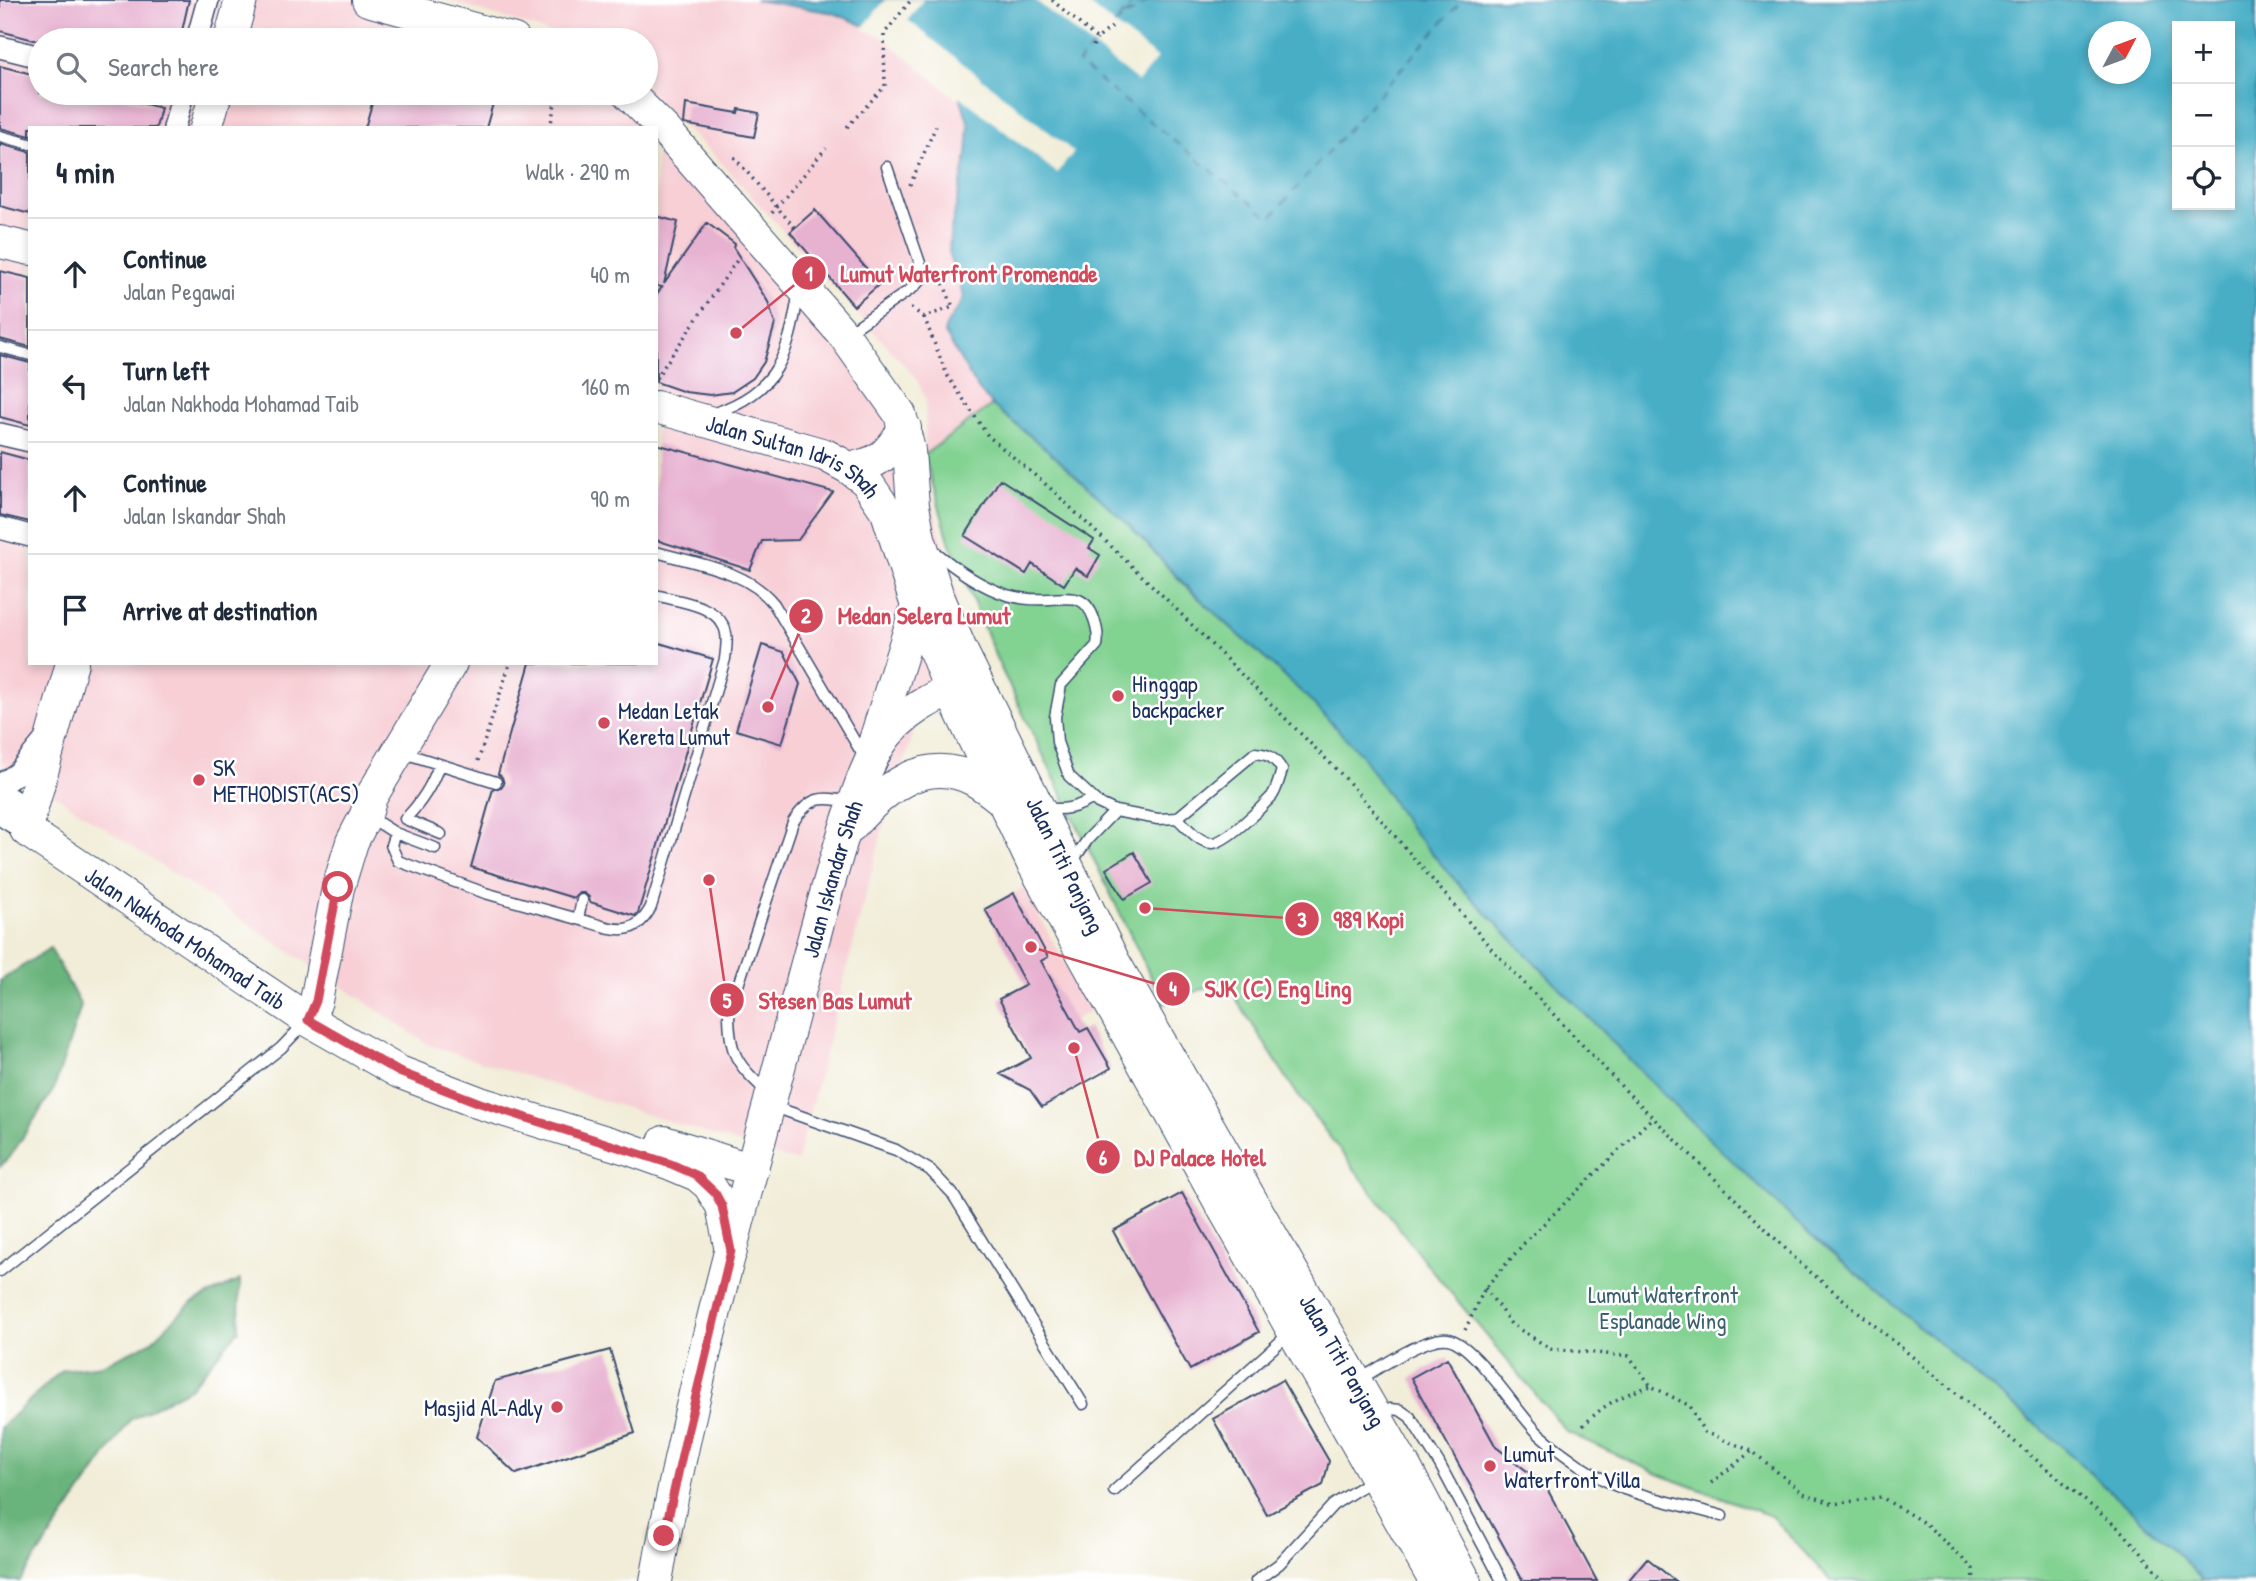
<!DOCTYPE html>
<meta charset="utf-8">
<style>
body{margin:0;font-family:"Patrick Hand",sans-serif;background:#f6f6f7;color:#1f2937}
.controls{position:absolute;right:21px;top:21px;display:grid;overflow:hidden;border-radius:0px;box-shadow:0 4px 10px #0003}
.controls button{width:63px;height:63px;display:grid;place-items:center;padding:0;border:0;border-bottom:2px solid #e0e1e3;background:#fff;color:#1f2937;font:35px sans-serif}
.compass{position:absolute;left:2088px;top:21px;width:63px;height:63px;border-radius:50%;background:#fff;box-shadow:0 4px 10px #0003;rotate:49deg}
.stop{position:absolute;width:21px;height:21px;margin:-16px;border:5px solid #d1495b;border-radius:50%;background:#fff}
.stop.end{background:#d1495b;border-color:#fff;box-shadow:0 2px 7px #0008}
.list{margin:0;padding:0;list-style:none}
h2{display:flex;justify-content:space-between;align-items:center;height:91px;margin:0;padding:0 28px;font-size:30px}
h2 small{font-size:23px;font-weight:400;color:#747a83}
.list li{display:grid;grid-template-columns:46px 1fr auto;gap:21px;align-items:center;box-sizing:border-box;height:112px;padding:0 28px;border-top:2px solid #e0e1e3}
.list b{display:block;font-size:26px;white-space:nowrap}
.list p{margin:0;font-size:23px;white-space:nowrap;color:#747a83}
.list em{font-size:23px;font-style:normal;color:#747a83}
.icon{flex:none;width:38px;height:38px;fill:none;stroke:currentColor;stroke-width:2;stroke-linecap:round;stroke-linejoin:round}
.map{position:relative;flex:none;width:2256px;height:1581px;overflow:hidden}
.search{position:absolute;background:#fff;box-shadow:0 4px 10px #0003;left:28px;top:28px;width:630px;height:77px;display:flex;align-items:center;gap:18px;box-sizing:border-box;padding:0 24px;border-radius:38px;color:#747a83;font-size:26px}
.panel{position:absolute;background:#fff;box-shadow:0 4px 10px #0003;left:28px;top:126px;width:630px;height:539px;border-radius:0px}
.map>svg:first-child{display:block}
.built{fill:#f7cfd5;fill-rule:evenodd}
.green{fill:#82d292;stroke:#4e8078;stroke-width:2}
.forest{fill:#69b47c;stroke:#42726d;stroke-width:2}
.water{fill:#47aec6;stroke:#316e92;stroke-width:2;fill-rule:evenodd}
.pier{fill:#f1edd8}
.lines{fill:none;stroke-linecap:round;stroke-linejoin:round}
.ferry{stroke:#2d6288;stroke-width:2;stroke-dasharray:9 7;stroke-linecap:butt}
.building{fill:#e7b1d0}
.lane-casing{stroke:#3b4c70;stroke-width:13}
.street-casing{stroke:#3b4c70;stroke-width:24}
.secondary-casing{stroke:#3b4c70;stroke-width:34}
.path{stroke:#3b4c70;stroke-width:3.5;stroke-dasharray:2 5;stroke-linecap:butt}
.lane{stroke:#fff;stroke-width:10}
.street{stroke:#fff;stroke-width:21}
.secondary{stroke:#fff;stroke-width:32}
.route{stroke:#d1495b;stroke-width:9}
.poi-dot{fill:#d1495b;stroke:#fff;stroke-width:2.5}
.labels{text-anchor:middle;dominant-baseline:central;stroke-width:5;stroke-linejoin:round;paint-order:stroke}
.street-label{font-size:23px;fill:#1b2f5e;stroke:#fff}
.poi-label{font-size:23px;fill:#1b2f5e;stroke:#fff;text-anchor:start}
.park-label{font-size:23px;fill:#3a606e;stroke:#fff}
.leader{fill:none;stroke:#d1495b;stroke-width:2.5}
.callout-dot{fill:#d1495b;stroke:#fff;stroke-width:2.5}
.mark-label{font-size:21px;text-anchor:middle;font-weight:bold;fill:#fff}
.callout-label{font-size:24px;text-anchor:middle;font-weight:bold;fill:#d1495b;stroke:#fff;stroke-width:5;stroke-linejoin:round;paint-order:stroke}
</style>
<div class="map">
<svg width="2256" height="1581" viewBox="0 0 2256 1581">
<rect width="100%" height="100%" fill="#fff"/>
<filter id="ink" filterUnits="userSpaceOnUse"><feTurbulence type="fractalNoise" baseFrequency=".0143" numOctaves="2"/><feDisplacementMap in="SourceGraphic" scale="14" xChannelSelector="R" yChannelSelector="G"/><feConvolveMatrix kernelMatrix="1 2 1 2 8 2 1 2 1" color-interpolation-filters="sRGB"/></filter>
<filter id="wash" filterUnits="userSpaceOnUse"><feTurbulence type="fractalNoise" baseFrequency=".00686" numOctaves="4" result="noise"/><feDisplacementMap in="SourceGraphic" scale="28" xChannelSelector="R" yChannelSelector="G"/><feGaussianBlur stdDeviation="1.57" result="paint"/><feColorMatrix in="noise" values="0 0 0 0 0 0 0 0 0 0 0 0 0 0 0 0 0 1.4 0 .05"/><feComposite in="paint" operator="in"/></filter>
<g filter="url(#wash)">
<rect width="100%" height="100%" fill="#f1edd8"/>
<!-- built -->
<path class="built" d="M0 0H417L542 40H40V93H642L904 392 957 598 882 832 797 1162 431 1046 64 801 0 762ZM30 128H656V663H30Z
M447 0H755L834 13 884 34 960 96 969 125 967 154 950 235 949 256 964 297 960 308 944 332 976 386 992 405 924 455 926 399 916 378 716 157 646 91V40H572Z
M1024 888 1090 1011 1024 1047 999 999 1026 985 985 909Z"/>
<!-- green -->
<path class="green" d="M992 405 1051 453 1131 527 1185 586 1307 697 1361 754 1409 827 1461 887 1674 1105 1811 1236 2057 1442 2173 1549 2203 1581H1831L1771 1516 1658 1474 1567 1432 1430 1268 1297 1094 1224 980 1164 1004 997 660 950 544 924 455Z"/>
<!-- forest -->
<path class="forest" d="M50 948 81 1006 54 1089 12 1154 0 1167V981Z
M240 1280 239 1330 190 1388 130 1420 20 1581H0V1428L62 1370 102 1365 151 1342 191 1303Z"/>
<!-- water -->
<path class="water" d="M755 0H2256V1581H2203L2173 1549 2057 1442 1811 1236 1674 1105 1461 887 1409 827 1361 754 1307 697 1185 585 1131 527 1051 453 992 405 976 386 944 332C947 319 959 310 964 297L949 256 950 235 967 154 969 125 960 96 884 34 834 13ZM2177 26H2230V205H2177ZM2098 32H2140V74H2098Z"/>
<!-- pier -->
<path class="pier" d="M885 0H923L908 20 1074 152 1057 173 960 96 957 99 882 37 862 29Z
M1035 0H1083L1157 58 1138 82Z"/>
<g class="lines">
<!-- ferry -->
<path class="ferry" d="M1123 17 1142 0
M1118 20 1135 0
M1114 25 1150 0
M1093 46 1078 63 1270 218 1462 0"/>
</g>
<g id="blocks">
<!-- building -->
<path class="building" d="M0 0H189L180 40H34L0 31Z
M0 66 40 76V93H103L161 108 156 128H30V136L0 128Z
M375 93H496L486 128H365Z
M686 104 738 113 739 109 759 113 754 137 684 124Z
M0 144 30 152V214L0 206Z
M815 210 880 284 854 306 790 232Z
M656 216 678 222 664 284 707 223 735 244 733 247 768 302 775 324 764 362 753 378 732 392 710 395 685 392 656 382V295L662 287 656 286Z
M0 271 30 278V347L0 339Z
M0 355 30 363V425L0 417Z
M656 444 833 492 798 540 762 541 750 570 656 540Z
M0 452 30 460V522L0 515Z
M1000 479 1094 540 1089 548 1100 555 1088 576 1075 568 1064 585 1032 564 1026 574 965 536Z
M656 642 713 659 638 913 635 916 590 902 589 897 584 893H579L574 898 471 867 493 789 501 788 504 784 502 777 498 774 530 663H656Z
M762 645 784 652 800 684 782 744 736 730Z
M1134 852 1152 883 1124 899 1106 869Z
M1014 893 1048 957 1041 961 1080 1032 1088 1028 1111 1068 1042 1107 1030 1090 1000 1074 1031 1058 999 999 1026 985 985 909Z
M1182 1193 1259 1332 1190 1370 1113 1231Z
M610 1350 635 1433 516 1474 477 1437 495 1381Z
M1447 1358 1496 1447 1545 1485 1597 1581H1523L1411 1378Z
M1282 1380 1329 1461 1323 1485 1267 1515 1213 1419Z
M1647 1558 1675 1581H1628Z"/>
</g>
</g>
<g filter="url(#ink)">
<use href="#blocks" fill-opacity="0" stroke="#3b4c70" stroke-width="2"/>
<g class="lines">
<!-- lane casing -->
<g class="lane-casing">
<path id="lane" d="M0 136 30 144
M846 334 914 287 921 279 922 269 887 167
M0 347 30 355
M712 414C779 391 788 356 799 291
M932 549C954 568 979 586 1007 595 1021 599 1035 600 1050 599 1072 598 1085 594 1094 619 1097 628 1099 636 1097 645L1061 685 1055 717 1057 742 1069 776 1098 803 1115 811 1131 814 1158 819 1177 818 1255 753C1269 754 1275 758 1282 770 1279 779 1277 789 1272 796 1262 807 1226 843 1212 843 1199 843 1186 826 1177 818
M656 552C697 564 747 570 774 604L864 757
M401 752 496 782
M439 765C432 786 421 803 405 819L441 834
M1044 808C1063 811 1077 808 1093 798
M368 816 395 833 435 848
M395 833 391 845 398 861 485 893 578 919
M1072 862 1088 839 1115 811
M582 900 578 919C609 927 633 942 651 907L725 659C726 649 729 635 723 625 712 604 677 601 656 595
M767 1092C737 1064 729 1055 729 1012L793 822C810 796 821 796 850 802
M772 1106 896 1150 930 1170 952 1193 1083 1404
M0 1271 281 1048 306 1022
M1357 1381C1378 1369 1426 1335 1448 1339 1474 1343 1517 1413 1539 1434 1562 1454 1595 1478 1624 1489 1656 1500 1690 1507 1722 1516
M1376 1413 1390 1409 1400 1410 1410 1417 1439 1463 1502 1581
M1114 1491 1291 1332
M1256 1581 1279 1564 1333 1505 1375 1478"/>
</g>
<!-- street casing -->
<g class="street-casing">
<path id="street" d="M197 40 208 0
M0 47 40 57
M174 128 183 93
M0 434 30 441
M0 528 30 536
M0 785 18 773 45 740
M0 795 13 800 31 812
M0 814 26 830"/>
</g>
<!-- secondary casing -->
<g class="secondary-casing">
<g id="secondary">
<path d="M368 0 514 40"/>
<path d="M230 40 241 0"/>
<path id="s1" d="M628 93 665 130 844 335 900 414 909 450 913 506 919 538 937 594 961 650 1114 962 1406 1469 1465 1581"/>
<path d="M206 128 216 93"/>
<path d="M0 242 30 249"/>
<path id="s2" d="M656 407 825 455 849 468 866 481 887 512 917 606 950 689 1031 860 1221 1204 1435 1581"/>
<path d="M849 468C880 464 888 454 905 428"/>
<path id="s3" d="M72 663 26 830 308 1020 399 1072 480 1103 629 1149 671 1164 697 1175 709 1185 722 1206 731 1251"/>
<path d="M873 747 917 606"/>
<path d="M851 826C882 791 924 753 974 780 983 785 992 792 1001 799"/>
<path d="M308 1020 316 1001 338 888 352 842 366 815 371 797 451 663"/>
<path d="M664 1142 752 1170"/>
<path id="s4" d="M656 1581C691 1385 746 1192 797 1000 814 939 829 877 849 817 858 793 866 766 880 744 899 713 937 695 969 681"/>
</g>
</g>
<!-- path -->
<path class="path" d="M1052 0 1097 39 1114 25
M1093 46 1097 39
M847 127 885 86 884 34 911 0
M550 128 557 93
M734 157 795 228
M910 185 936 126
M772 213 826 148
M911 308 924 317 953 307 938 270
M924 317 947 375 988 436 1050 488 1163 596 1346 779 1491 948 1623 1088 1802 1265 2123 1532 2166 1581
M656 378 740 256
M478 761 510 663
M1485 1288 1511 1324 1551 1349 1629 1356 1651 1386 1690 1406 1704 1432 1752 1451 1803 1493 1834 1504 1881 1497 1926 1524 1973 1569 1974 1581
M1465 1330 1485 1288 1527 1240 1653 1117
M1583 1426C1605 1403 1622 1395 1651 1386
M1711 1483 1752 1451"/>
<!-- lane -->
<use href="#lane" class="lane"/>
<!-- street -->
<use href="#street" class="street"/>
<!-- secondary -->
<use href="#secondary" class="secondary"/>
</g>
</g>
<g class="lines" filter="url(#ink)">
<!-- route -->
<path class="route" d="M338 887 316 1001 308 1020 399 1072 480 1103 671 1164 696 1175 715 1193 722 1206 731 1251 687 1433 664 1536"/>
</g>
<!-- markers -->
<g class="poi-dot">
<circle cx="1118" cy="696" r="7"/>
<circle cx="604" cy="723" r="7"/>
<circle cx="199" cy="780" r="7"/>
<circle cx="557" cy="1407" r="7"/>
<circle cx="1490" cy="1466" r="7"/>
</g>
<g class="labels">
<!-- street labels -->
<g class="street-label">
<text stroke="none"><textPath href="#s2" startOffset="147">Jalan Sultan Idris Shah</textPath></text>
<text stroke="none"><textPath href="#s1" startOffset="906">Jalan Titi Panjang</textPath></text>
<text stroke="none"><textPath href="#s4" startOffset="724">Jalan Iskandar Shah</textPath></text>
<text stroke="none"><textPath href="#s3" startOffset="366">Jalan Nakhoda Mohamad Taib</textPath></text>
<text stroke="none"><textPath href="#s1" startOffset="1474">Jalan Titi Panjang</textPath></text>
</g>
<!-- poi labels -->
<g class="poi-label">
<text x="1132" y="683">Hinggap<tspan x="1132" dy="26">backpacker</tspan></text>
<text x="618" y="710">Medan Letak<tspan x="618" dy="26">Kereta Lumut</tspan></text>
<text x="213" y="767">SK<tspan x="213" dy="26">METHODIST(ACS)</tspan></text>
<text x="543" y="1407" text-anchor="end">Masjid Al-Adly</text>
<text x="1504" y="1453">Lumut<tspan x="1504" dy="26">Waterfront Villa</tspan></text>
</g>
<!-- park labels -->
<g class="park-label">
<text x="1663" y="1294">Lumut Waterfront<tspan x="1663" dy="26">Esplanade Wing</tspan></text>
</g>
</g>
<!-- callouts -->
<path class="leader" d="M736 333L809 273M768 707L806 616M1145 908L1302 919M1031 947L1173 989M709 880L727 1000M1074 1048L1103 1157"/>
<g class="callout-dot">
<circle cx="736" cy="333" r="7"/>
<circle cx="768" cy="707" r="7"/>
<circle cx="1145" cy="908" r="7"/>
<circle cx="1031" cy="947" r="7"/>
<circle cx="709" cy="880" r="7"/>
<circle cx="1074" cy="1048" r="7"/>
<circle cx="809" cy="273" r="18"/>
<circle cx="806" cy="616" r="18"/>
<circle cx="1302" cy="919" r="18"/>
<circle cx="1173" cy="989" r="18"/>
<circle cx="727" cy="1000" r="18"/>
<circle cx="1103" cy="1157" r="18"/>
</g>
<g class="mark-label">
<text x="809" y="281">1</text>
<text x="806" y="623">2</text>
<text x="1302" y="927">3</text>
<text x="1173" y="996">4</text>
<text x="727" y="1008">5</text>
<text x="1103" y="1165">6</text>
</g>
<g class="callout-label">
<text x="969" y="282">Lumut Waterfront Promenade</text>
<text x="924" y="624">Medan Selera Lumut</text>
<text x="1369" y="928">989 Kopi</text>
<text x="1278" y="997">SJK (C) Eng Ling</text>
<text x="835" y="1009">Stesen Bas Lumut</text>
<text x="1200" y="1166">DJ Palace Hotel</text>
</g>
</svg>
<div class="controls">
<button>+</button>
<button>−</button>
<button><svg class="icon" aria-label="locate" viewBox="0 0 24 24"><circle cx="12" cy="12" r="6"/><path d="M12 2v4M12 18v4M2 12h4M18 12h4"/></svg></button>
</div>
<svg class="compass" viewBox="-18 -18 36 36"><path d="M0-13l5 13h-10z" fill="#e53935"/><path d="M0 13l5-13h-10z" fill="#747a83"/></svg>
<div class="stop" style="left:338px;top:887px"></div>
<div class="stop end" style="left:664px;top:1536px"></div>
<div class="search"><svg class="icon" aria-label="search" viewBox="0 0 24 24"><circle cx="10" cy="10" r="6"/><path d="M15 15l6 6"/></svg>Search here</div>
<section class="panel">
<h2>4 min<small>Walk · 290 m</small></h2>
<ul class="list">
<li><svg class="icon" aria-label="ahead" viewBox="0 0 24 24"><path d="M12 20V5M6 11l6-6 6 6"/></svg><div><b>Continue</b><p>Jalan Pegawai</p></div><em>40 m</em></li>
<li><svg class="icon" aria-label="left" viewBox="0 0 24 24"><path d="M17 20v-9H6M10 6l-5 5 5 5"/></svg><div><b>Turn left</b><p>Jalan Nakhoda Mohamad Taib</p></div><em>160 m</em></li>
<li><svg class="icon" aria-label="ahead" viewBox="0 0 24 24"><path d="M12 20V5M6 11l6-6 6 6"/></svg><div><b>Continue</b><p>Jalan Iskandar Shah</p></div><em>90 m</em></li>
<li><svg class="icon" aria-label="arrive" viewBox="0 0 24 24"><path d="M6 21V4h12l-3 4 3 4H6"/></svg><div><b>Arrive at destination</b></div></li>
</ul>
</section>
</div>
